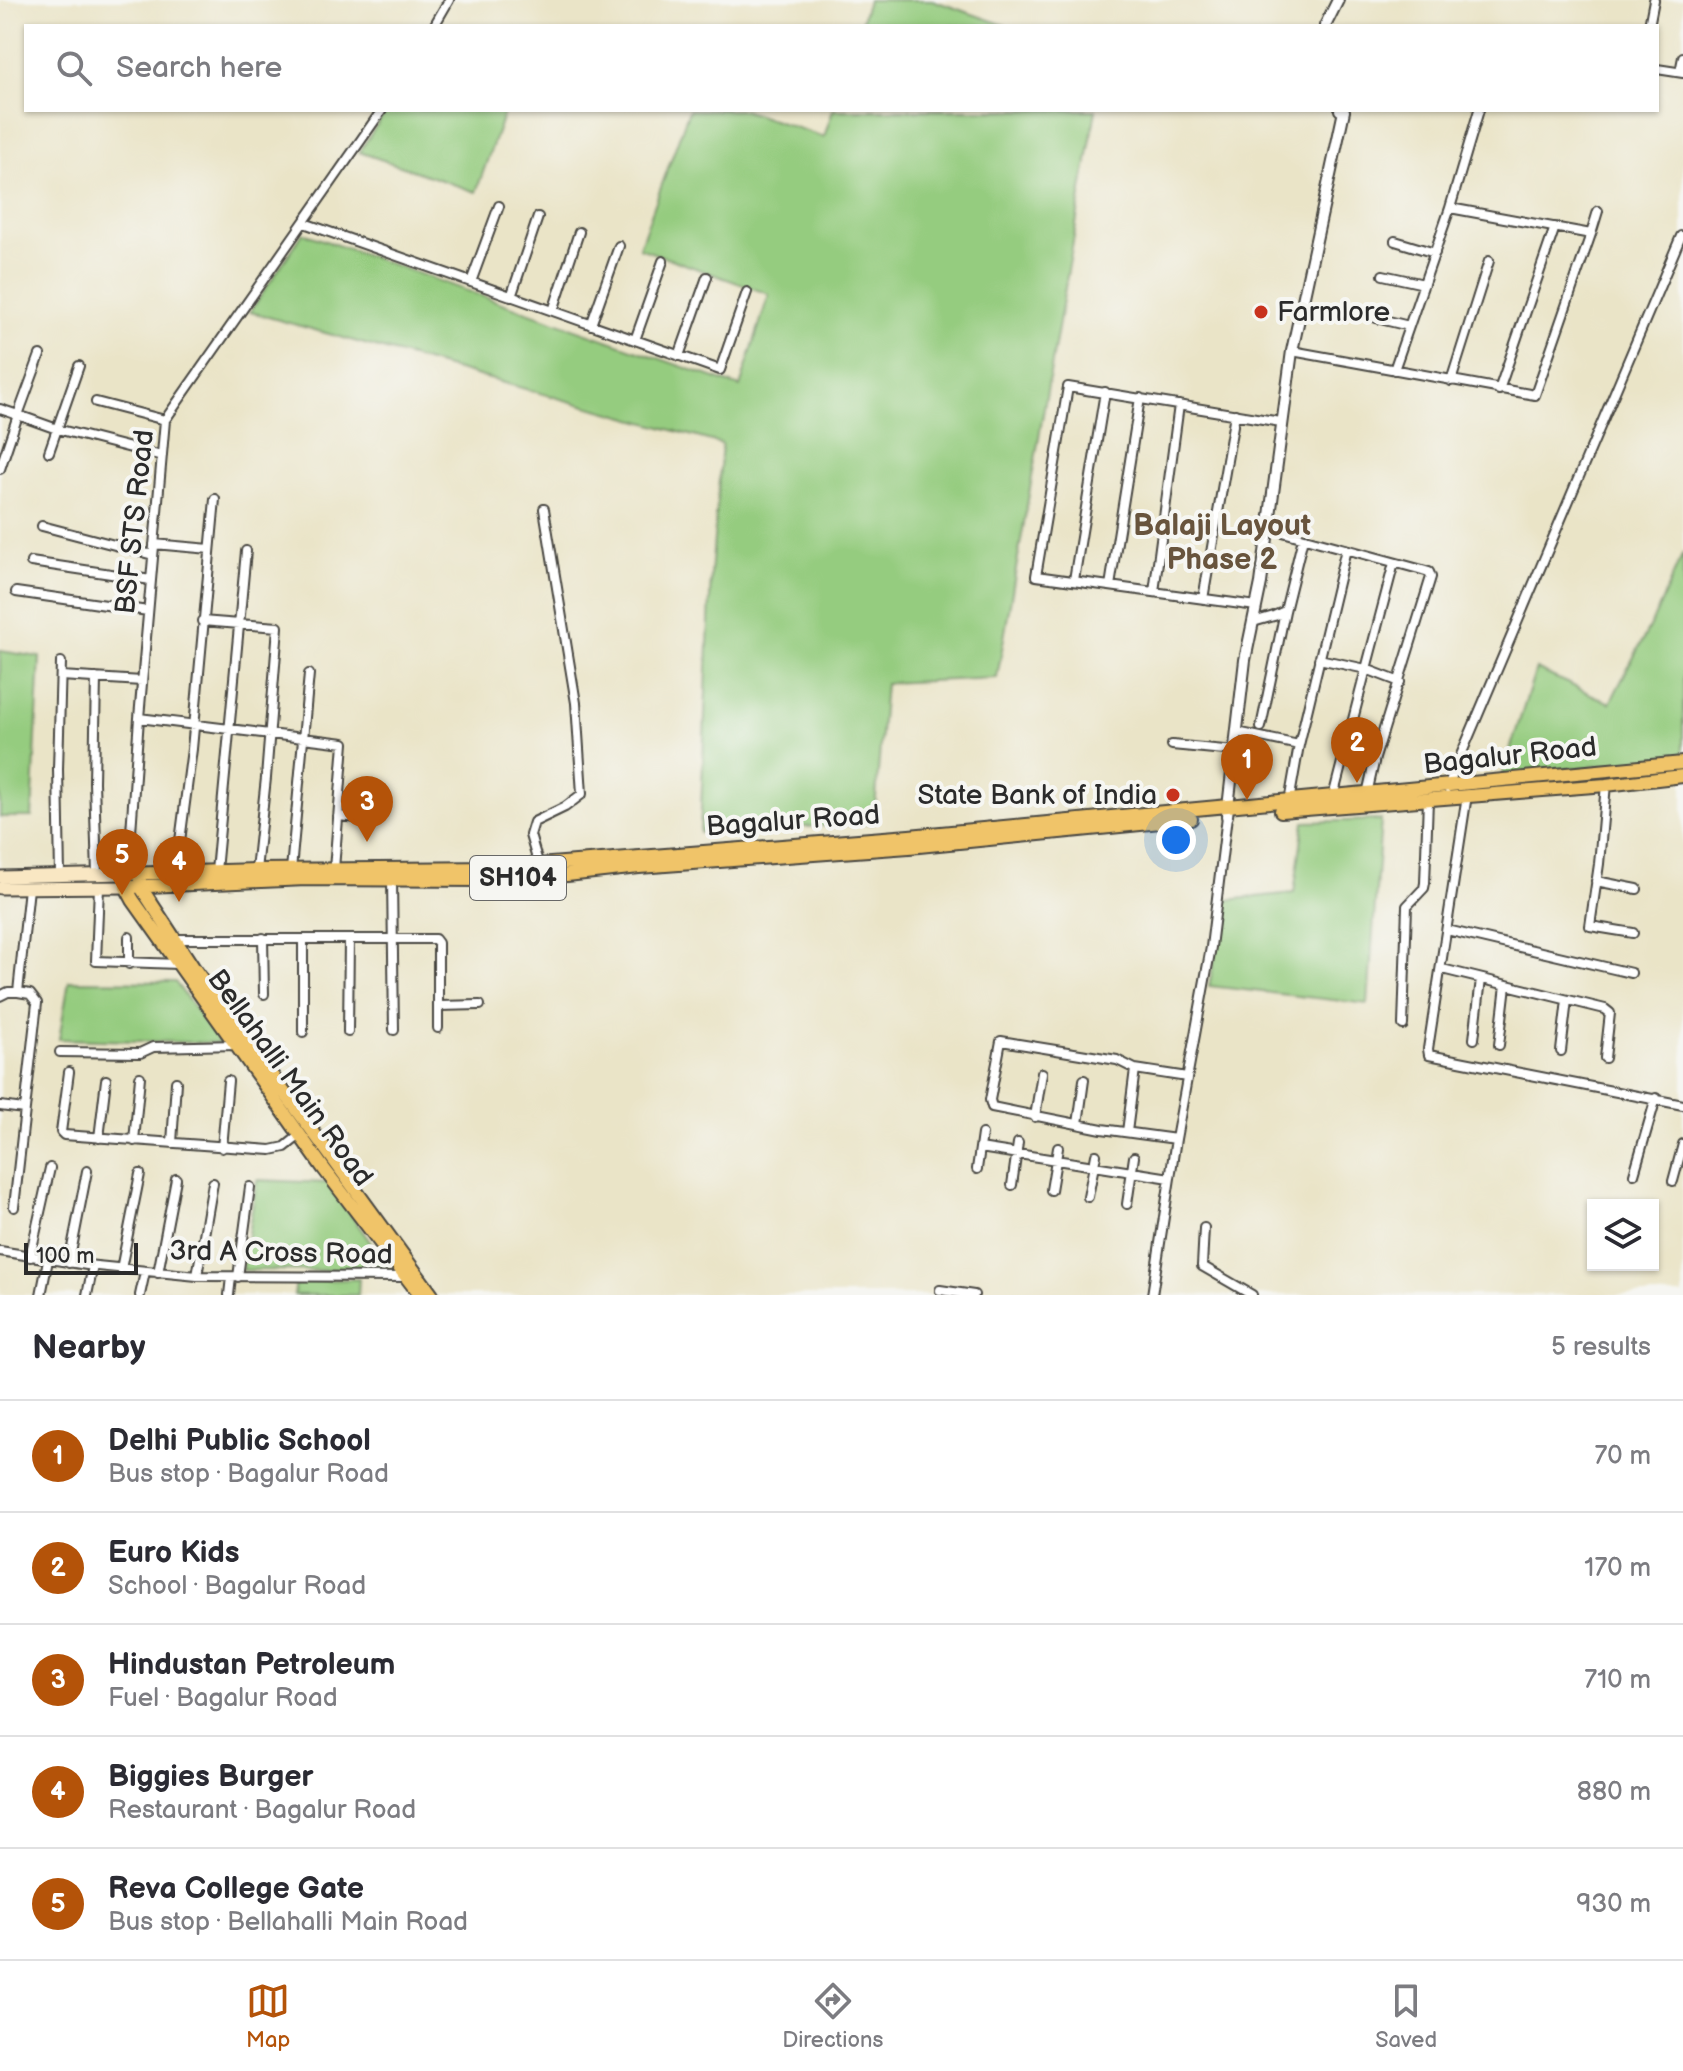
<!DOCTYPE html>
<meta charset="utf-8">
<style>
body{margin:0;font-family:"Balsamiq Sans",sans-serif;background:#f2f2f3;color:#2b2b33}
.controls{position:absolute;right:24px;bottom:24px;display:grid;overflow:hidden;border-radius:0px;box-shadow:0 2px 6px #0004}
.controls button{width:72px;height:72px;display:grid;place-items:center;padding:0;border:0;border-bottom:2px solid #e1e1e2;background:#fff;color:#2b2b33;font:40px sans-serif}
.scale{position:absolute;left:24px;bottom:20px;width:114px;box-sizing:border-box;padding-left:8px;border:4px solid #2b2b2b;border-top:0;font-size:22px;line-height:28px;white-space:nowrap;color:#2b2b2b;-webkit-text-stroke:6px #f6f6f2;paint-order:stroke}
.you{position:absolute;left:1176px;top:840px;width:28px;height:28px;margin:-20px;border:6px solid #fff;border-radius:50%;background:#1a73e8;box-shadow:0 0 0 12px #1a73e833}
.badge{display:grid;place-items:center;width:52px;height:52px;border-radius:50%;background:#b45309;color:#fff;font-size:26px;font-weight:700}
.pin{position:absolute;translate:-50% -66px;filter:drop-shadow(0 2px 4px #0008)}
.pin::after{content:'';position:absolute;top:42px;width:28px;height:24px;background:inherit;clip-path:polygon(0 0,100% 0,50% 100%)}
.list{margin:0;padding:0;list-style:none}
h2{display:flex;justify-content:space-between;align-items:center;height:104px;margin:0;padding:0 32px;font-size:34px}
h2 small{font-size:26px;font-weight:400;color:#7c7c81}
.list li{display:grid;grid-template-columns:52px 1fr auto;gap:24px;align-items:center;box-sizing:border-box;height:112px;padding:0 32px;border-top:2px solid #e1e1e2}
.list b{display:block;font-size:30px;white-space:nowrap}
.list p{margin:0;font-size:26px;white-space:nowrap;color:#7c7c81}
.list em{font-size:26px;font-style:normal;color:#7c7c81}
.icon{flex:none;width:44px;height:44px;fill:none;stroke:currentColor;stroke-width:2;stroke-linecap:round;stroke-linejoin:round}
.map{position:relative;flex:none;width:1683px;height:1295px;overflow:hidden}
.search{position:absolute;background:#fff;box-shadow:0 2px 6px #0004;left:24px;right:24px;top:24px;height:88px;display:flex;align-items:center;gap:20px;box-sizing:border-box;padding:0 28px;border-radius:0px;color:#7c7c81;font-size:30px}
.sheet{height:664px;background:#fff}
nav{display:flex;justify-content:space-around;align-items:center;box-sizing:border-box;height:112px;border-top:2px solid #e1e1e2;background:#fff;font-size:22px;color:#7c7c81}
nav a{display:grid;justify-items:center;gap:4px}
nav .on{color:#b45309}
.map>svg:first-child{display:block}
.green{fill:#95cc7f;stroke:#607c55;stroke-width:2}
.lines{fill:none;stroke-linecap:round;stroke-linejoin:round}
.minor-casing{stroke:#484742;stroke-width:12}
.tertiary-casing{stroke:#484742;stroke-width:14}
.secondary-casing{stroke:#484742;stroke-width:15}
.primary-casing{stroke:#484742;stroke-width:16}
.minor{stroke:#fff;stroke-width:8}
.tertiary{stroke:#fff;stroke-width:10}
.secondary{stroke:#f9e7c3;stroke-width:11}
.primary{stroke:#f0c469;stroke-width:12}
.poi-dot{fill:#c8321e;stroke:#f6f6f2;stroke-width:3}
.labels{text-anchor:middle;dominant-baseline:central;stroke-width:8;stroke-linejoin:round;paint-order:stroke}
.shield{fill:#f6f6f2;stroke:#686867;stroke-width:2}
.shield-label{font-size:26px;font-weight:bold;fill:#2b2b2b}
.poi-label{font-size:28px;fill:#2b2b2b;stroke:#f6f6f2;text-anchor:start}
.street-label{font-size:28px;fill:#2b2b2b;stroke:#f6f6f2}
.neighbourhood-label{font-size:30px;font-weight:bold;fill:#68543d;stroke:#f6f6f2}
</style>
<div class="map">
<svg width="1683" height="1295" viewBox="0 0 1683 1295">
<rect width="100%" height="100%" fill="#f6f6f2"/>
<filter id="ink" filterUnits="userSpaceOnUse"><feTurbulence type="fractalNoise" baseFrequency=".0125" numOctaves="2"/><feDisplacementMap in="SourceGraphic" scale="16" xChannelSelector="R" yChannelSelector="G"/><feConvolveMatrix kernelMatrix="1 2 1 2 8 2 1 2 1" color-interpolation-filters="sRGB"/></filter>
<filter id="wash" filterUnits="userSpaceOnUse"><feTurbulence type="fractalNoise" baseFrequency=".006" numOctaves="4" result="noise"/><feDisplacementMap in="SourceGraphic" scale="32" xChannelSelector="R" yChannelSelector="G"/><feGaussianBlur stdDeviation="1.8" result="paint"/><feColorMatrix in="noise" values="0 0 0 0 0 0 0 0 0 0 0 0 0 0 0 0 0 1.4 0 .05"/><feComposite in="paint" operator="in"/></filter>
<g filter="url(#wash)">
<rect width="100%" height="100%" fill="#eae4c7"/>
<!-- green -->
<path class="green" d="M868 0H932L1007 26H860Z
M387 110H505L476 192 359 152Z
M689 110H743L824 137 833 110H1096L997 678 885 683 874 823 700 833 711 574 722 444 250 312 303 233 740 387 769 294 639 248Z
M1683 553V758L1502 775 1536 669 1610 703 1654 618Z
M0 651 40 657 32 817H0Z
M1381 820 1368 1004 1209 986 1227 900 1294 893 1304 822Z
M69 981 175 982 220 1043 59 1039Z
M257 1180 328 1183 391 1271 242 1270Z
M359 1279 358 1295H294L296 1281Z"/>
</g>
<g filter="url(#ink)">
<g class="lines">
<!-- minor casing -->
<g class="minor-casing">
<path id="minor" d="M434 26 449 0
M1649 26 1654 0
M1657 69 1683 73
M1680 72 1683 57
M1450 208 1479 110
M304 223 720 370 747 292
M1591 234 1598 211
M1395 241 1435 253
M1383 275 1424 284
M471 282 499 206
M511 297 538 217
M553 311 579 232
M1376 318 1409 326
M591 325 619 246
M635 340 663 261
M1292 351 1535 395 1591 234 1450 208 1394 370
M679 356 707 277
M1451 381 1489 261
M1499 390 1555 227
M96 402 165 420
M0 409 18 415 40 355
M49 452 79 366
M0 469 18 415 57 429 162 456
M42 526 153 555
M1268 528 1419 569 1429 572 1431 577 1375 758 1367 794
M154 544 210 549
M31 562 151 580
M1074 580 1105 392
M1110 586 1140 398
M16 592 148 611
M1154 592 1179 405
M1203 599 1235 414
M1256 606 1036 576 1068 387 1281 422
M202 621 278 627 266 778 256 870
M1253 622 1274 616 1285 611 1303 538
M1319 659 1366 669 1394 563
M61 676 142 681
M96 678 94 782 97 874
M139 718 344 743 334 869
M1261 727 1285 611
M1237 732 1299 745 1346 549
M1172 745 1235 751
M1606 784 1599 864 1590 926 1633 933
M1447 788 1681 236
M1467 795 1428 1049 1429 1055 1683 1105
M1333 797 1366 669 1400 682
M1289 802 1299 745
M338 816 378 820
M539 866 530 835 534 822 565 807 582 794 576 703 544 509
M291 870 309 674
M216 871 246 551
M176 872 192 749 215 499
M124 874 129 861 139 718 165 420 382 110
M60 875 58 769 61 662
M392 879 394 1030
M1596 881 1637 889
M99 887 96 961 178 964
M1447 930 1631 973
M263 938 264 994
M175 939H435L438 943V1028
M303 939V1032
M129 964V937
M1442 969 1605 1009 1610 1013 1605 1058
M0 996 8 992H18L29 888
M439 1006 480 1005
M1403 1025 1407 906 1424 888 1425 883 1428 799
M348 1032 349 939
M1474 1039 1481 979
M1499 1045 1506 985
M1561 1051 1567 1000
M60 1052 140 1053 153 1047 236 1045
M69 1072 61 1132 64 1135 271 1150 285 1147 300 1135
M0 1106 24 1109
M1035 1117 1042 1073
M1078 1124 1084 1080
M1127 1132 1135 1069
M99 1138 106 1080
M1176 1139 1102 1129 992 1107 990 1100 1001 1041 1117 1060 1135 1069 1187 1077
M134 1141 140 1077
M172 1143 176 1082
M222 1148 228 1081
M980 1148 1170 1178
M977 1169 982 1134
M1634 1174 1656 1098
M1673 1181 1683 1144
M1012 1185 1018 1143
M1051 1190 1058 1148
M1088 1197 1096 1155
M1127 1204 1134 1157
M14 1207 37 1003 30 994 18 992
M1204 1228 1202 1266 1252 1295
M0 1251 87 1265 197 1276 409 1277
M30 1257 50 1168
M69 1263 87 1171
M121 1269 140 1174
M158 1273 176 1179
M197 1276 213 1183
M238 1277 250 1187
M940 1290 974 1295
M41 1295 48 1260
M87 1295 93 1266
M140 1295 145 1272
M229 1295 231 1277
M1152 1295 1176 1139 1211 947 1227 816"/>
</g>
<!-- tertiary casing -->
<g class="tertiary-casing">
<path id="tertiary" d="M1325 26 1338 0
M1227 816 1245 660 1261 583 1292 351 1344 111 1340 110"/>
</g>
<!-- secondary casing -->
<g class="secondary-casing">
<path id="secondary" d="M0 877 124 874
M0 888 126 887"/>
</g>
<!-- primary casing -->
<g class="primary-casing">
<path id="primary" d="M1281 811 1606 785 1683 776
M140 880V886L193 967 432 1295
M126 887 306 879 480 880 567 875 639 867 909 847 1191 819
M420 1295 324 1169 133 900 126 887 124 874 256 870 499 868 909 836 1683 763"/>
</g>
<!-- minor -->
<use href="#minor" class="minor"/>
<!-- tertiary -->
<use href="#tertiary" class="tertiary"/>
<!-- secondary -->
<use href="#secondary" class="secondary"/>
<!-- primary -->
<use href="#primary" class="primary"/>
</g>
</g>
<!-- markers -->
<g class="poi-dot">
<circle cx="1261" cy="312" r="8"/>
<circle cx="1173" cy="795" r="8"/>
</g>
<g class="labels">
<!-- shield labels -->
<rect class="shield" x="470" y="856" width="96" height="44" rx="6"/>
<g class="shield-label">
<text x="518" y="878">SH104</text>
</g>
<!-- poi labels -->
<g class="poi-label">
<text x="1277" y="312">Farmlore</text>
<text x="1157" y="795" text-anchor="end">State Bank of India</text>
</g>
<!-- street labels -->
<g class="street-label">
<text transform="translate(135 522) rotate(-84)">BSF STS Road</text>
<text transform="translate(1510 756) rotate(-6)">Bagalur Road</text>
<text transform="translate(793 821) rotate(-4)">Bagalur Road</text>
<text transform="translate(290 1078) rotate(54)">Bellahalli Main Road</text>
<text transform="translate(281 1253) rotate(1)">3rd A Cross Road</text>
</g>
<!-- neighbourhood labels -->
<g class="neighbourhood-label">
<text x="1222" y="526">Balaji Layout<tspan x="1222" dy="34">Phase 2</tspan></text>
</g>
</g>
</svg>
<div class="controls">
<button><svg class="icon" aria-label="layers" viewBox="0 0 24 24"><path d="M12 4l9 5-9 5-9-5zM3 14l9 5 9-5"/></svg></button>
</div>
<div class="scale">100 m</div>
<div class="you"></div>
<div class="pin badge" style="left:1247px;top:800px">1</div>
<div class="pin badge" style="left:1357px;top:783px">2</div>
<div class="pin badge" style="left:367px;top:842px">3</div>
<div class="pin badge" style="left:179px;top:902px">4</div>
<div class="pin badge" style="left:122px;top:895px">5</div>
<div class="search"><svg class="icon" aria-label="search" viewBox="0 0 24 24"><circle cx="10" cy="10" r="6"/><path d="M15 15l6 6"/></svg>Search here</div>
</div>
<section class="sheet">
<h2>Nearby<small>5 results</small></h2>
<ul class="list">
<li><span class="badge">1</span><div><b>Delhi Public School</b><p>Bus stop · Bagalur Road</p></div><em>70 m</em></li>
<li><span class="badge">2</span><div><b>Euro Kids</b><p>School · Bagalur Road</p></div><em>170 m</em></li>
<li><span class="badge">3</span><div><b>Hindustan Petroleum</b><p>Fuel · Bagalur Road</p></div><em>710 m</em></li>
<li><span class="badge">4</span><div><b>Biggies Burger</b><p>Restaurant · Bagalur Road</p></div><em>880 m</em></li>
<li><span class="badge">5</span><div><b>Reva College Gate</b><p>Bus stop · Bellahalli Main Road</p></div><em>930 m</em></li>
</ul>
</section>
<nav>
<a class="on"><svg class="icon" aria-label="map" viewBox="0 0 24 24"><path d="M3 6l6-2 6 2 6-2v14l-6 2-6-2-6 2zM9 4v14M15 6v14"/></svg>Map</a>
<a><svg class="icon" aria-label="directions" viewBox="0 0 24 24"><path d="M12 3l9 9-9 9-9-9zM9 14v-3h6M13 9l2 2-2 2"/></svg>Directions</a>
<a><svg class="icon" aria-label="saved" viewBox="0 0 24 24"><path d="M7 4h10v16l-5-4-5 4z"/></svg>Saved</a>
</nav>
